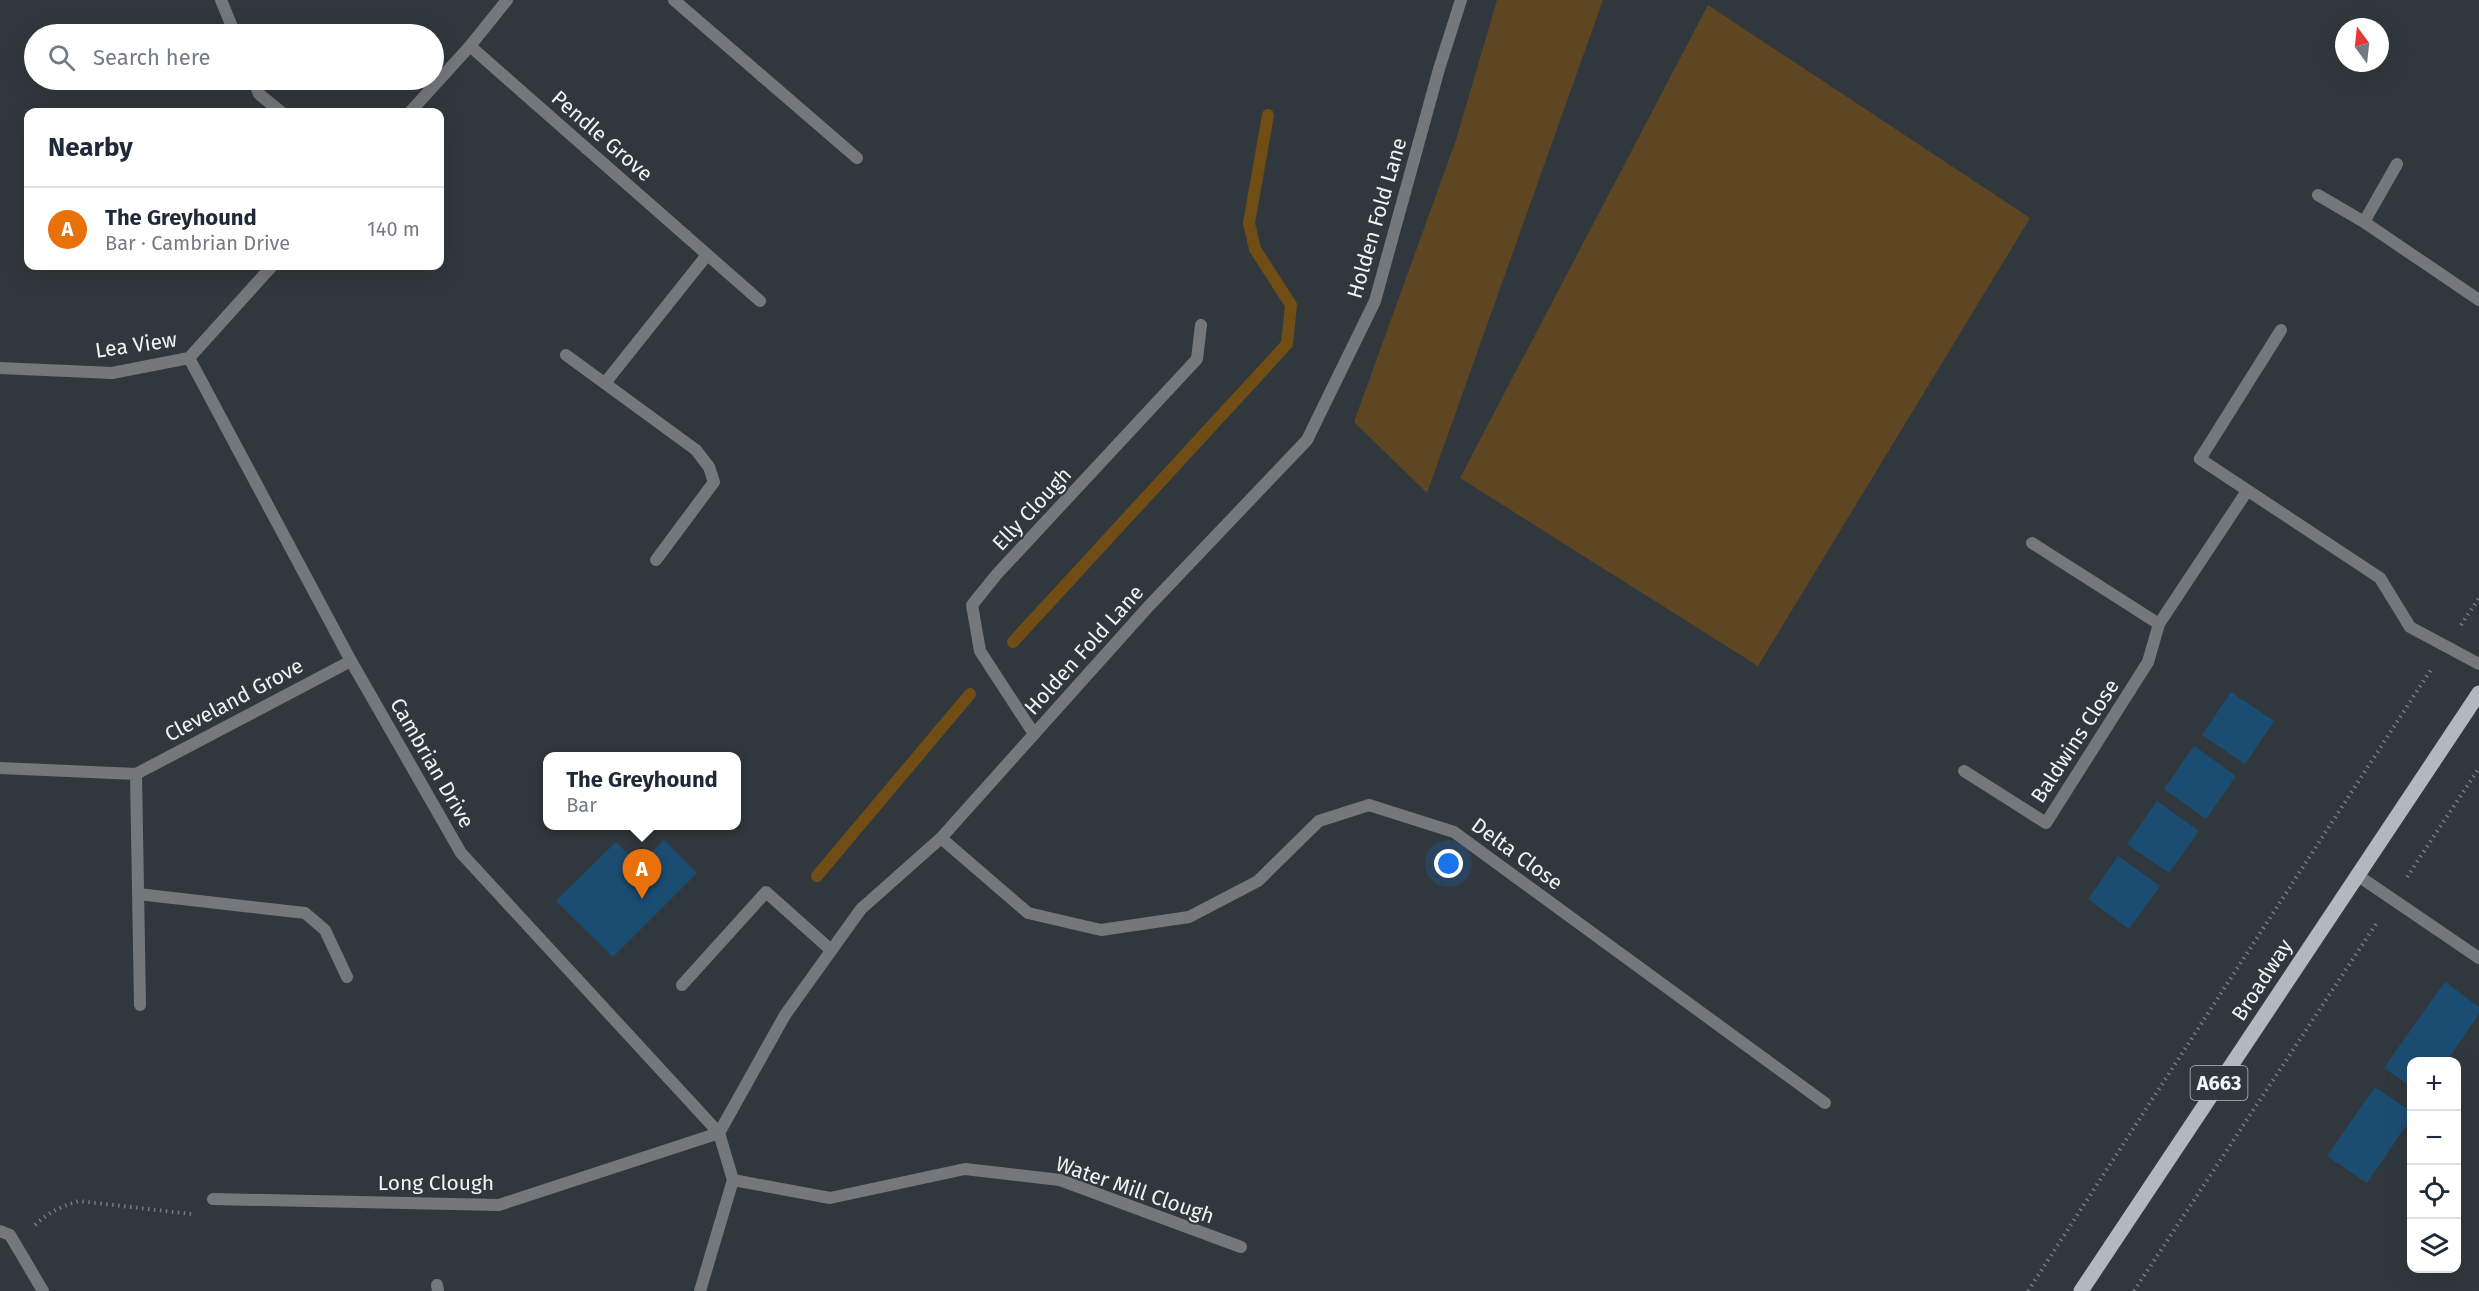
<!DOCTYPE html>
<meta charset="utf-8">
<style>
body{margin:0;font-family:"Fira Sans",sans-serif;background:#f2f2f3;color:#1f2937}
.controls{position:absolute;right:18px;bottom:18px;display:grid;overflow:hidden;border-radius:12px;box-shadow:0 6px 24px #0002}
.controls button{width:54px;height:54px;display:grid;place-items:center;padding:0;border:0;border-bottom:2px solid #e0e1e3;background:#fff;color:#1f2937;font:30px sans-serif}
.compass{position:absolute;left:2335px;top:18px;width:54px;height:54px;border-radius:50%;background:#fff;box-shadow:0 6px 24px #0002;rotate:345deg}
.you{position:absolute;left:1449px;top:864px;width:21px;height:21px;margin:-15px;border:4px solid #fff;border-radius:50%;background:#1a73e8;box-shadow:0 0 0 9px #1a73e833}
.badge{display:grid;place-items:center;width:39px;height:39px;border-radius:50%;background:#b45309;color:#fff;font-size:20px;font-weight:700}
.pin{position:absolute;translate:-50% -50px;filter:drop-shadow(0 2px 3px #0008)}
.pin::after{content:'';position:absolute;top:32px;width:21px;height:18px;background:inherit;clip-path:polygon(0 0,100% 0,50% 100%)}
.popup{position:absolute;left:543px;top:752px;width:198px;height:78px;box-sizing:border-box;display:grid;place-content:center;border-radius:12px;background:#fff;filter:drop-shadow(0 2px 4px #0005);font-size:20px;white-space:nowrap;color:#747a83}
.popup b{font-size:22px;color:#1f2937}
.popup::after{content:'';position:absolute;left:50%;top:100%;margin-left:-12px;border:12px solid transparent;border-top-color:#fff}
.list{margin:0;padding:0;list-style:none}
h2{display:flex;justify-content:space-between;align-items:center;height:78px;margin:0;padding:0 24px;font-size:26px}
h2 small{font-size:20px;font-weight:400;color:#747a83}
.list li{display:grid;grid-template-columns:39px 1fr auto;gap:18px;align-items:center;box-sizing:border-box;height:84px;padding:0 24px;border-top:2px solid #e0e1e3}
.list b{display:block;font-size:22px;white-space:nowrap}
.list p{margin:0;font-size:20px;white-space:nowrap;color:#747a83}
.list em{font-size:20px;font-style:normal;color:#747a83}
.icon{flex:none;width:33px;height:33px;fill:none;stroke:currentColor;stroke-width:2;stroke-linecap:round;stroke-linejoin:round}
.map{position:relative;flex:none;width:2479px;height:1291px;overflow:hidden}
.search{position:absolute;background:#fff;box-shadow:0 6px 24px #0002;left:24px;top:24px;width:420px;height:66px;display:flex;align-items:center;gap:15px;box-sizing:border-box;padding:0 21px;border-radius:33px;color:#747a83;font-size:22px}
.panel{position:absolute;background:#fff;box-shadow:0 6px 24px #0002;left:24px;top:108px;width:420px;height:162px;border-radius:12px}
.map>svg:first-child{display:block}
.green{fill:#5e4623}
.lines{fill:none;stroke-linecap:round;stroke-linejoin:round}
.stream{stroke:#6f4d15;stroke-width:12}
.building{fill:#1b4d73}
.path{stroke:#757b7f;stroke-width:4;stroke-dasharray:1.5 4.5;stroke-linecap:butt}
.lane{stroke:#75787b;stroke-width:12}
.street{stroke:#75787b;stroke-width:12}
.primary{stroke:#b1b8be;stroke-width:15}
.labels{text-anchor:middle;dominant-baseline:central;stroke-width:4.5;stroke-linejoin:round;paint-order:stroke}
.shield{fill:#31383d;stroke:#b6bcbf;stroke-width:1.5}
.shield-label{font-size:20px;font-weight:bold;fill:#eff4f7}
.street-label{font-size:21px;fill:#eff4f7;stroke:#31383d}
</style>
<div class="map">
<svg width="2479" height="1291" viewBox="0 0 2479 1291">
<rect width="100%" height="100%" fill="#31383d"/>
<!-- green -->
<path class="green" d="M1497 0H1603L1427 493 1354 422 1456 140Z
M1708 5 2030 218 1758 666 1460 478Z"/>
<g class="lines">
<!-- stream -->
<path class="stream" d="M1013 642 1287 344 1291 305 1255 249 1249 223 1268 115
M817 876 970 694"/>
</g>
<!-- building -->
<path class="building" d="M2231 692 2274 721 2245 764 2202 735Z
M2194 746 2236 776 2206 819 2164 789Z
M2157 801 2199 831 2169 873 2127 844Z
M664 840 697 873 613 957 556 901 616 842 639 865Z
M2118 856 2160 886 2129 929 2088 899Z
M2445 982 2479 1007V1014L2446 1062H2412V1087L2384 1068Z
M2375 1087 2412 1112V1117L2367 1183 2327 1156Z"/>
<g class="lines">
<!-- path -->
<path class="path" d="M2461 625 2479 598
M2407 877 2479 768
M35 1225C49 1212 62 1206 79 1201L191 1214
M2028 1291 2432 668
M2134 1291 2378 921"/>
<!-- lane -->
<path class="lane" d="M674 0 857 158
M2397 164 2364 222 2479 300
M2318 195 2364 222
M2200 459 2281 330
M656 560 714 482 709 467 696 450
M138 894 305 913 325 930 347 977
M682 985 766 892 831 950"/>
<!-- street -->
<path class="street" d="M221 0 235 34
M470 46 760 301
M253 80 259 94 281 112
M410 112 470 46 507 0
M566 355 696 450
M189 358 351 661 461 853 719 1133
M0 368 112 373 189 358 272 266
M605 383 707 255
M2200 459 2380 578 2410 627 2479 664
M2032 543 2159 624
M1034 734 980 651 972 605 997 574 1197 359 1201 325
M0 768 136 774 351 661
M1964 771 2046 823 2148 662 2159 624 2247 491
M136 774 140 1005
M941 838 1028 913 1101 930 1189 917 1258 881 1319 821 1369 805 1454 832 1825 1103
M2357 875 2479 958
M733 1180 830 1198 965 1169 1060 1180 1241 1247
M213 1199 499 1205 719 1133
M0 1231 10 1235 43 1291
M437 1285 438 1291
M700 1291 733 1180 719 1133 785 1015 861 909 941 838 1148 607 1307 440 1375 301 1439 69 1461 0"/>
<!-- primary -->
<path class="primary" d="M2081 1291 2479 693"/>
</g>
<g class="labels">
<!-- shield labels -->
<rect class="shield" x="2190.5" y="1066" width="57" height="34" rx="4.5"/>
<g class="shield-label">
<text x="2219" y="1083">A663</text>
</g>
<!-- street labels -->
<g class="street-label">
<text transform="translate(602 136) rotate(41)">Pendle Grove</text>
<text transform="translate(1377 218) rotate(-74)">Holden Fold Lane</text>
<text transform="translate(136 345) rotate(-8)">Lea View</text>
<text transform="translate(1032 509) rotate(-47)">Elly Clough</text>
<text transform="translate(1084 650) rotate(-48)">Holden Fold Lane</text>
<text transform="translate(234 700) rotate(-28)">Cleveland Grove</text>
<text transform="translate(2075 741) rotate(-57)">Baldwins Close</text>
<text transform="translate(432 763) rotate(60)">Cambrian Drive</text>
<text transform="translate(1517 854) rotate(36)">Delta Close</text>
<text transform="translate(2262 980) rotate(-57)">Broadway</text>
<text x="436" y="1183">Long Clough</text>
<text transform="translate(1135 1190) rotate(19)">Water Mill Clough</text>
</g>
</g>
</svg>
<div class="controls">
<button>+</button>
<button>−</button>
<button><svg class="icon" aria-label="locate" viewBox="0 0 24 24"><circle cx="12" cy="12" r="6"/><path d="M12 2v4M12 18v4M2 12h4M18 12h4"/></svg></button>
<button><svg class="icon" aria-label="layers" viewBox="0 0 24 24"><path d="M12 4l9 5-9 5-9-5zM3 14l9 5 9-5"/></svg></button>
</div>
<svg class="compass" viewBox="-18 -18 36 36"><path d="M0-13l5 13h-10z" fill="#e53935"/><path d="M0 13l5-13h-10z" fill="#747a83"/></svg>
<div class="you"></div>
<div class="pin badge" style="left:642px;top:899px;background:#e8710a">A</div>
<div class="popup"><b>The Greyhound</b>Bar</div>
<div class="search"><svg class="icon" aria-label="search" viewBox="0 0 24 24"><circle cx="10" cy="10" r="6"/><path d="M15 15l6 6"/></svg>Search here</div>
<section class="panel">
<h2>Nearby<small></small></h2>
<ul class="list">
<li><span class="badge" style="background:#e8710a">A</span><div><b>The Greyhound</b><p>Bar · Cambrian Drive</p></div><em>140 m</em></li>
</ul>
</section>
</div>
